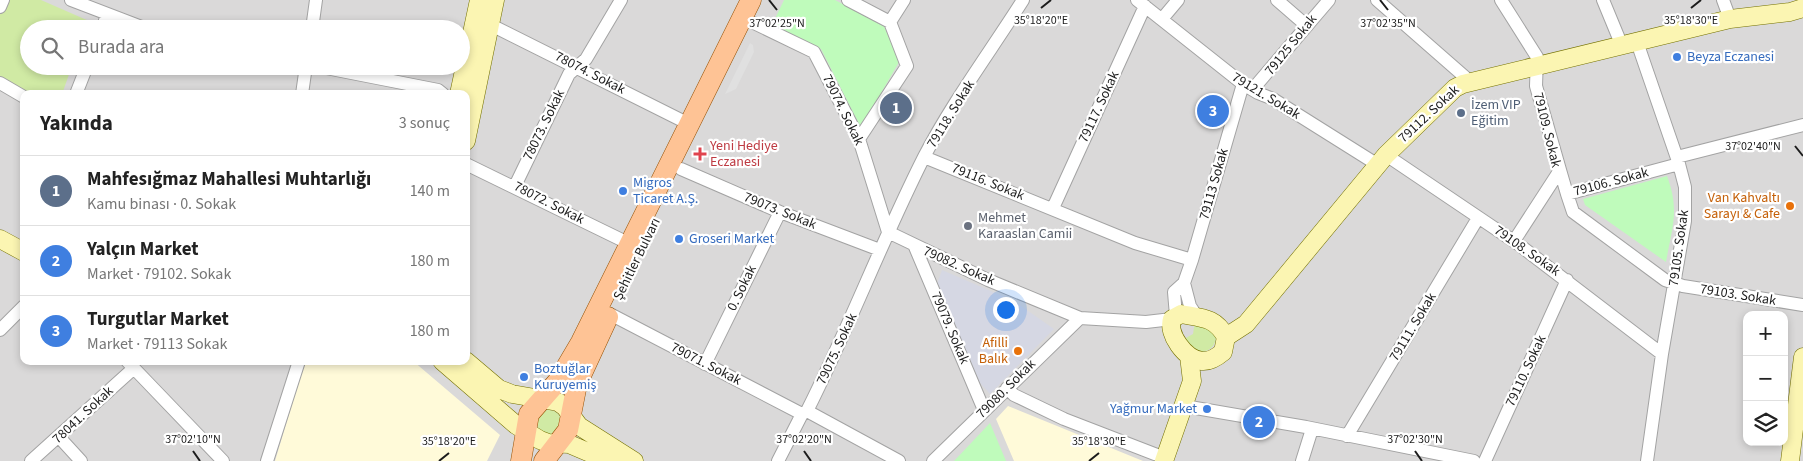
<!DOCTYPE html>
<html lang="tr">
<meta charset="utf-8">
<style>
body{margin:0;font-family:"Source Sans 3",sans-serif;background:#f2f2f2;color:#222}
.controls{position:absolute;right:15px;bottom:15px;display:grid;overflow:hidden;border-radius:10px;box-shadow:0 2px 8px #0003}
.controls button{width:45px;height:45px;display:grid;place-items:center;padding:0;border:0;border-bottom:1px solid #e0e0e0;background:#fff;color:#222;font:25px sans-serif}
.you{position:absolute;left:1005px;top:309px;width:18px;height:18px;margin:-12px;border:4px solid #fff;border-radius:50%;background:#1a73e8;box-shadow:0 0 0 8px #1a73e833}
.badge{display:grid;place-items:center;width:32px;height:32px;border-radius:50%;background:#2563eb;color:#fff;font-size:16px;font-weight:700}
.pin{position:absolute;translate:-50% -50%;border:2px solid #fff;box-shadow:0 1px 5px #0006}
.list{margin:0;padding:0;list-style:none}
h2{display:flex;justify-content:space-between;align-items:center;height:65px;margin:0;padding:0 20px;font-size:21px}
h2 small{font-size:16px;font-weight:400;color:#767676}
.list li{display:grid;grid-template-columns:32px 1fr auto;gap:15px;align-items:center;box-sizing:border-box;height:70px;padding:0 20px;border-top:1px solid #e0e0e0}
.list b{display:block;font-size:19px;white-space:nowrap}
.list p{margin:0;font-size:16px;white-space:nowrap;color:#767676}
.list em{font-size:16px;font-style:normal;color:#767676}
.icon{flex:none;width:28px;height:28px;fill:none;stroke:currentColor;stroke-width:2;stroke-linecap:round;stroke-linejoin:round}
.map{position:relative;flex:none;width:1803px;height:461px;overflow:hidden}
.search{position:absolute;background:#fff;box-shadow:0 2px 8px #0003;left:20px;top:20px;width:450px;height:55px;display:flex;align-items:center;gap:12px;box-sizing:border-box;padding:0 18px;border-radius:28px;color:#767676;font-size:19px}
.panel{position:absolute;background:#fff;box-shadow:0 2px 8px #0003;left:20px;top:90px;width:450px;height:275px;border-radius:10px}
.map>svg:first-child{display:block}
.residential{fill:#dad9d9;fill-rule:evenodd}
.education{fill:#fffad9}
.grass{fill:#d0eaa4}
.park{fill:#bffbbb}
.parking{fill:#e0e0e0}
.plaza{fill:#d5d7e3}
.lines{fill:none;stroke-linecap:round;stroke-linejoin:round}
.street-casing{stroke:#a3a3a3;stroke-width:14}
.secondary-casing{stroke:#747101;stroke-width:19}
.primary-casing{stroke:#944f00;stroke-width:21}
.street{stroke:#fff;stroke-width:12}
.secondary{stroke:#fbf5b2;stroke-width:18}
.primary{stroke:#fec395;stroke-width:20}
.ticks{fill:none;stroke:#1c1c1c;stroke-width:2}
.shop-dot{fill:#3f7fe0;stroke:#fff;stroke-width:2}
.service-dot{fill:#5c6f8a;stroke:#fff;stroke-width:2}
.health-dot{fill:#e0444e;stroke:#fff;stroke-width:2}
.food-dot{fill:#e8710a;stroke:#fff;stroke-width:2}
.worship-dot{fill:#6b7280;stroke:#fff;stroke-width:2}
.labels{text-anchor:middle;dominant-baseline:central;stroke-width:4.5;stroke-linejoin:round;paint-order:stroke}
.street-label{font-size:14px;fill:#1c1c1c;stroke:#fff}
.shop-label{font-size:14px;fill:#366cbe;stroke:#fff;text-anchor:start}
.service-label{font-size:14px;fill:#4e5e75;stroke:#fff;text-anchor:start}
.health-label{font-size:14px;fill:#be3a42;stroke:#fff;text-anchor:start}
.food-label{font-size:14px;fill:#c56008;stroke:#fff;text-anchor:end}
.worship-label{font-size:14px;fill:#5b616d;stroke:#fff;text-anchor:start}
.ticks-label{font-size:12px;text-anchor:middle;fill:#1c1c1c;stroke:#fff;stroke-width:4.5;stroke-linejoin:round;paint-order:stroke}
</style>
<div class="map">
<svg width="1803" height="461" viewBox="0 0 1803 461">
<rect width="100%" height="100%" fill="#eee8e1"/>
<!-- residential -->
<path class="residential" d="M0 0H1803V461H0ZM29 29H461V66H29ZM24 94H466V361H24ZM1747 315H1784V442H1747Z"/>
<!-- education -->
<path class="education" d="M305 361H413L500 435 487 461H275Z
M1008 406 1143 461H1014L996 419Z"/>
<!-- grass -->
<path class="grass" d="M6 0H41L89 21 86 29H29V66H72L62 94H28L0 77V14Z
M1195 321 1216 333C1217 346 1209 353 1196 352L1184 339 1193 334Z
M537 422a12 12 0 1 1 24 0a12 12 0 1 1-24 0Z"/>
<!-- park -->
<path class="park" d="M784 0H835L884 26 899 62 861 128 821 49 772 25Z
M1667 176C1680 210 1672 228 1666 262L1585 205 1583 199Z
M990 423 1006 461H954Z"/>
<!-- parking -->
<path class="parking" d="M750 43 753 45 754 52 736 89 725 94Z"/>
<!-- plaza -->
<path class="plaza" d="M942 270 1014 301 1054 329 990 394 980 383 937 284Z"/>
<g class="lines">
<!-- street casing -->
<g class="street-casing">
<path id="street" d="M71 0 147 29
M848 0 890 22 907 66 859 139
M1137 0 1243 84 1258 93 1273 99 1378 165
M1277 0 1307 26
M1377 0 1465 77 1463 84
M1501 0 1537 57 1536 86 1560 170 1514 241
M1603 0 1622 46
M1723 0 1730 19
M0 7 3 0
M1162 19 1178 0
M890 22 904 0
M754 23 814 52 859 139 888 232
M489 24 689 124
M102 29 107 15
M312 29 316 0
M1637 42 1679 164 1685 187V221L1662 354 1647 461
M316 66 438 90 443 94
M0 83 24 97
M1253 89 1329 0
M76 94 87 66
M302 94 306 66
M1386 155 1518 244 1662 354
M924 157 1135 243 1192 260
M1677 157 1803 125
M466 164 630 244
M681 169 780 212 880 250
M1560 170 1567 194 1679 164
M515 186 569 74 586 59 621 0
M1567 194 1573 212 1665 280 1683 286 1803 305
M1053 208 1145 6
M888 232 988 280 1080 318 1146 322 1172 319
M915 247 984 410
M1184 283 1190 306 1197 317
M610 314 802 414
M1176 316 1174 292 1184 283 1192 260 1243 84
M0 330 24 306
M127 361 223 461
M705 364 780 212
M1007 388 1014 395 1064 419 1165 458
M1184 406 1306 427 1474 461
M807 411 899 461
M1347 436 1478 218
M59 437 81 461
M31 461 134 368
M267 461 299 361
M778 461 802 414 807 411C849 328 882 240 924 157 952 103 990 52 1023 0
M933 461 1080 318
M1302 461 1312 429
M1485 461 1567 280"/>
</g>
<!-- secondary casing -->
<g class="secondary-casing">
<path id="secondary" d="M459 94 479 0
M466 141 495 0
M0 239 24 252
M1181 314C1202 318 1215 317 1226 337L1223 352C1217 357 1210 362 1202 361 1185 359 1167 334 1172 319Z
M1226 337 1246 324 1386 155 1455 88 1463 84 1730 19 1790 12 1803 8
M442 361 516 425 540 440 548 443 569 444 609 461
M466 361 499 389 512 394 558 402 565 407 579 426 634 461
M1164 461 1192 381 1189 356
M1790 461 1803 357"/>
</g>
<!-- primary casing -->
<g class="primary-casing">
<path id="primary" d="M521 461 529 414 558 381 581 342 751 0
M544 461 568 430 577 384 608 317"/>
</g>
<!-- street -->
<use href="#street" class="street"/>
<!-- secondary -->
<use href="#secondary" class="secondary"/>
<!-- primary -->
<use href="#primary" class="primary"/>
</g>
<!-- ticks -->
<path class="ticks" d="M769 0 777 10M1380 0 1388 10M1041 8 1051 0M1691 8 1701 0M1795 146 1803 156M193 451 200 461M804 451 811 461M1415 451 1422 461M439 461 449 453M1089 461 1099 453"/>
<!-- markers -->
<g class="shop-dot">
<circle cx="1677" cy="57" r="5"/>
<circle cx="623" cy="191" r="5"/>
<circle cx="679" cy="239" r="5"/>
<circle cx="524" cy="377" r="5"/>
<circle cx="1207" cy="409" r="5"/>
</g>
<circle class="service-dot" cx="1461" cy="113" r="5"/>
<path class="health-dot" d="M697.5 146.5h5v5h5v5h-5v5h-5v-5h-5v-5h5z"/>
<g class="food-dot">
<circle cx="1790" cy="206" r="5"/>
<circle cx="1018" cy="351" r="5"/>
</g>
<circle class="worship-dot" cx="968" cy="226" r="5"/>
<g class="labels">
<!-- street labels -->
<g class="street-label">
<text transform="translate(1291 45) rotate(-51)">79125 Sokak</text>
<text transform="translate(590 73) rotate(27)">78074. Sokak</text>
<text transform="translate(1266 96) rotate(31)">79121. Sokak</text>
<text transform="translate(1099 107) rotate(-65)">79117. Sokak</text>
<text transform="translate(843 110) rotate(64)">79074. Sokak</text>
<text transform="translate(951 114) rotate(-58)">79118. Sokak</text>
<text transform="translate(1429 114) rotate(-43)">79112. Sokak</text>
<text transform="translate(544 125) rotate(-64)">78073. Sokak</text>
<text transform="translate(1547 130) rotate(76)">79109. Sokak</text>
<text transform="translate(988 182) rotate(22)">79116. Sokak</text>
<text transform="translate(1611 182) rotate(-15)">79106. Sokak</text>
<text transform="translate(1214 184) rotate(-74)">79113 Sokak</text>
<text transform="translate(549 203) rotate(27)">78072. Sokak</text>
<text transform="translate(780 211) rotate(22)">79073. Sokak</text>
<text transform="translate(1679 248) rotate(-82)">79105. Sokak</text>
<text transform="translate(1527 251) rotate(35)">79108. Sokak</text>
<text transform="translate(637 259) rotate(-64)">Şehitler Bulvarı</text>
<text transform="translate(959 266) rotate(24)">79082. Sokak</text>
<text transform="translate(742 288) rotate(-64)">0. Sokak</text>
<text transform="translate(1738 295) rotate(9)">79103. Sokak</text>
<text transform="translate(1413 327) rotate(-59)">79111. Sokak</text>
<text transform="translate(950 328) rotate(67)">79079. Sokak</text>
<text transform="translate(837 349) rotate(-65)">79075. Sokak</text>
<text transform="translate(706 364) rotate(27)">79071. Sokak</text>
<text transform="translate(1526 371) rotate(-65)">79110. Sokak</text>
<text transform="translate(1006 389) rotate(-45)">79080. Sokak</text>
<text transform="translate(83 415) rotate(-43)">78041. Sokak</text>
</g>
<!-- shop labels -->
<g class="shop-label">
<text x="1687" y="57">Beyza Eczanesi</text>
<text x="633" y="183">Migros<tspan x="633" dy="16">Ticaret A.Ş.</tspan></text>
<text x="689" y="239">Groseri Market</text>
<text x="534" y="369">Boztuğlar<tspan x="534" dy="16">Kuruyemiş</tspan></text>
<text x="1197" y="409" text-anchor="end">Yağmur Market</text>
</g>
<!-- service labels -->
<g class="service-label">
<text x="1471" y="105">İzem VIP<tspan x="1471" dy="16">Eğitim</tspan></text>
</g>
<!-- health labels -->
<g class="health-label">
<text x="710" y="146">Yeni Hediye<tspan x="710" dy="16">Eczanesi</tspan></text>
</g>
<!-- food labels -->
<g class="food-label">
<text x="1780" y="198">Van Kahvaltı<tspan x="1780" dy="16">Sarayı &amp; Cafe</tspan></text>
<text x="1008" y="343">Afilli<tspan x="1008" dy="16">Balık</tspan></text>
</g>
<!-- worship labels -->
<g class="worship-label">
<text x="978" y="218">Mehmet<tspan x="978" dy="16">Karaaslan Camii</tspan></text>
</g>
</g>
<g class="ticks-label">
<text x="1041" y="24">35°18'20"E</text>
<text x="1691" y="24">35°18'30"E</text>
<text x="777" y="27">37°02'25"N</text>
<text x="1388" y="27">37°02'35"N</text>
<text x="1753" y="150">37°02'40"N</text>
<text x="193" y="443">37°02'10"N</text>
<text x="804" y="443">37°02'20"N</text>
<text x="1415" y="443">37°02'30"N</text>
<text x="449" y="445">35°18'20"E</text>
<text x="1099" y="445">35°18'30"E</text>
</g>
</svg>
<div class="controls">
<button>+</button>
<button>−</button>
<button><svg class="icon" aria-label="layers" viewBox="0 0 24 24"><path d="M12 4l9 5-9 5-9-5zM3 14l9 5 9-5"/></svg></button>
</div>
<div class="you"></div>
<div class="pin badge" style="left:896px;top:108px;background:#5c6f8a">1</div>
<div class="pin badge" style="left:1259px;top:422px;background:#3f7fe0">2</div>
<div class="pin badge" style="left:1213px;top:111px;background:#3f7fe0">3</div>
<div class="search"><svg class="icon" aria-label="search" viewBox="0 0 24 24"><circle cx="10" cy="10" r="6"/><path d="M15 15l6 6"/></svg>Burada ara</div>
<section class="panel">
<h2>Yakında<small>3 sonuç</small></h2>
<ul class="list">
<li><span class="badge" style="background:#5c6f8a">1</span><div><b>Mahfesığmaz Mahallesi Muhtarlığı</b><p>Kamu binası · 0. Sokak</p></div><em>140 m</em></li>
<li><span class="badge" style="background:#3f7fe0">2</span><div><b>Yalçın Market</b><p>Market · 79102. Sokak</p></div><em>180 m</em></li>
<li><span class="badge" style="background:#3f7fe0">3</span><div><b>Turgutlar Market</b><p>Market · 79113 Sokak</p></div><em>180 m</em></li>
</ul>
</section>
</div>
